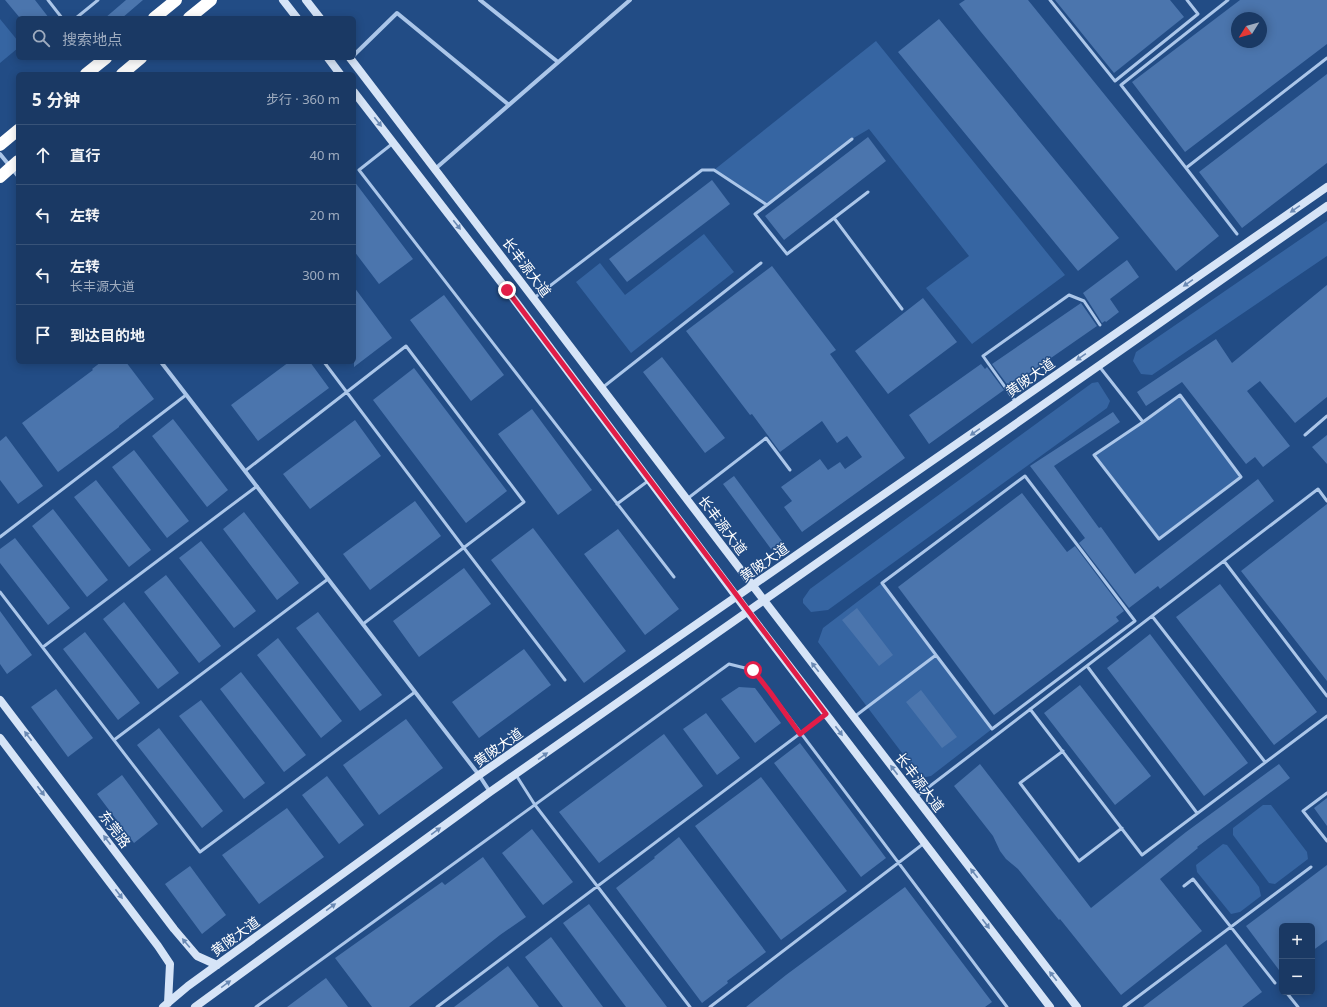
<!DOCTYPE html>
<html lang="zh">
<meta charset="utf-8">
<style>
body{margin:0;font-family:"Noto Sans","Noto Sans SC",sans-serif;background:#23406a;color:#f1f3f6}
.controls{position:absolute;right:12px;bottom:12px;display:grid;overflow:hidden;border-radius:6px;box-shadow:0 2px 10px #0003}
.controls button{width:36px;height:36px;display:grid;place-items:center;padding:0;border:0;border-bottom:1px solid #385378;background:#1a3964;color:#f1f3f6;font:20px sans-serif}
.compass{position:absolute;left:1231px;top:12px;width:36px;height:36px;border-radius:50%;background:#1a3964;box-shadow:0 2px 10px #0003;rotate:233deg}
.stop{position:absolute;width:12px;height:12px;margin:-9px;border:3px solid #e11d48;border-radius:50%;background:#fff}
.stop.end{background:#e11d48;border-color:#fff;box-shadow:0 1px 4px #0008}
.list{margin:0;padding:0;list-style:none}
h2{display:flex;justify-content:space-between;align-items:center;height:52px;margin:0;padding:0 16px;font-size:17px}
h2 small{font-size:13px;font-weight:400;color:#9facbf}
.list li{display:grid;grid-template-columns:26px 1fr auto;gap:12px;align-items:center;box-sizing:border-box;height:60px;padding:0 16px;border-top:1px solid #385378}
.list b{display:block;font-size:15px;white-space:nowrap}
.list p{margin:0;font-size:13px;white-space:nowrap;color:#9facbf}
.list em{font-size:13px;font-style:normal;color:#9facbf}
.icon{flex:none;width:22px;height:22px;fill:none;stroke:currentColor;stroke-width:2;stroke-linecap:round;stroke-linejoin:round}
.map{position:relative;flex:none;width:1327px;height:1007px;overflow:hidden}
.search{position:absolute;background:#1a3964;box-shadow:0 2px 10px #0003;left:16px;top:16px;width:340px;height:44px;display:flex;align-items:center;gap:10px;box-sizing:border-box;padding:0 14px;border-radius:6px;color:#9facbf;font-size:15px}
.panel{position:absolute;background:#1a3964;box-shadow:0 2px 10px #0003;left:16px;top:72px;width:340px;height:292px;border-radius:6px}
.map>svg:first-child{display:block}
.green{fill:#3665a2}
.building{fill:#4b75ad;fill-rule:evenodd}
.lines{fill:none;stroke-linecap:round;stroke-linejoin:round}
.lane{stroke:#abc6e9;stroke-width:3}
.street{stroke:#abc6e9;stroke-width:4}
.secondary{stroke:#d6e4f7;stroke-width:8}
.highway{stroke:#fff;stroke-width:12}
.oneway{fill:#6a89b3}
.route{stroke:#e11d48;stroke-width:5}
.labels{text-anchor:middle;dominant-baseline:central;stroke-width:3;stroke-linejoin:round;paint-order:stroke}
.street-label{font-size:14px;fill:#fff;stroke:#224c85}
</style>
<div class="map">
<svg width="1327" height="1007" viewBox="0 0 1327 1007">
<rect width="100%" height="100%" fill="#224c85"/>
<!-- green -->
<path class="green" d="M0 19 18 41V48L0 63Z
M876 41 1065 275 972 344 926 288 969 256 869 129 852 139 767 205 714 170Z
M1327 221V256L1152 375 1141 374 1133 361 1136 352Z
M704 234 734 272 631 353 576 282 600 263 625 295Z
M1098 382 1110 401 1107 408 828 610 811 612 803 603V599L810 589 1092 383Z
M1180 395 1241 477 1159 539 1094 455Z
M882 583 992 729 931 776 921 778 818 642 823 628Z
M1263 805H1271L1307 852 1308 859 1275 884 1269 883 1233 835V828Z
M1223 844 1227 845 1259 887 1261 896 1240 912 1231 914 1197 872 1196 865Z"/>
<!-- building -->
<path class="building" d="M5 0H35L49 18H20Z
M126 0H143L122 18H105Z
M965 0H1028L1219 236 1176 271 981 32 959 4Z
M1055 0H1170L1184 17 1114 73Z
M1240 0H1327V44L1185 152 1132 82ZM1237 18H1261V42H1237Z
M939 19 1119 238 1078 271 898 52Z
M1327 74V163L1242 228 1199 172Z
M868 137 886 161 784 240 765 216Z
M712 180 730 204 627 282 609 259Z
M354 181 413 259 379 284 354 251Z
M1127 260 1139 277 1110 299 1119 312 1106 322 1105 321 1102 323 1083 293Z
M772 266 836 350 830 354 905 458 802 532 784 507 792 501 781 487 820 459 828 470 840 462 845 469 862 457 847 436 837 443 822 421 780 452 752 414 750 415 686 331Z
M1327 285V397L1295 423 1260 381 1247 391 1290 446 1263 467 1255 457 1246 464 1182 382 1146 406 1137 392 1216 339 1232 363Z
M354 287 392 338 354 367Z
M444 295 504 375 471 401 410 320Z
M923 298 957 342 888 394 855 351Z
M1081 303 1097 326 1009 387 992 364Z
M662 357 725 438 705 453 643 372Z
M101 362H126L154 399 119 426V427L58 472 22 423 93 370 92 369Z
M289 362H310L329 388 258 441 231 405Z
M981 364 985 369 987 367 1004 390 929 444 909 415Z
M414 368 507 491 466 523 373 400Z
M532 409 592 490 558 515 498 434Z
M1113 412 1120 422 1054 466 1099 528 1101 527 1135 574 1258 479 1274 501 1160 589 1158 586 1129 608 1079 543 1085 538 1030 466Z
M173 419 228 490 207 507 152 436Z
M355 420 381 456 310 509 283 474Z
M1327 435V464L1312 447Z
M6 436 43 486 18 504 0 480V441Z
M134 450 189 521 167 538 112 467Z
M734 476 782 541 771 549 723 484Z
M96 480 151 550 129 567 74 497Z
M1022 493 1067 552 1075 546 1124 611 1116 617 1119 621 994 715 898 587Z
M415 501 441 536 370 590 343 554Z
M1327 504V681L1241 571Z
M53 509 108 580 87 597 32 526Z
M244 512 299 583 277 600 223 529Z
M533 528 626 651 584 683 491 560Z
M618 529 679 609 645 635 584 554Z
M15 538 70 608 48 625 0 563V549Z
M201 541 256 611 234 628 179 558Z
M464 568 491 604 419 657 393 621Z
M166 575 221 646 199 663 144 592Z
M1220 584 1317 712 1274 745 1176 617Z
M124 602 179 673 158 689 103 619Z
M857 608 893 655 879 666 842 620Z
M0 611 32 655 7 674 0 664Z
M318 612 382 695 360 711 296 628Z
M85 632 140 703 118 720 63 649Z
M1150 634 1248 763 1204 796 1107 668Z
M278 638 342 721 321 738 257 655Z
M524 649 551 685 479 738 452 702Z
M241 672 306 755 284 772 220 689Z
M1080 685 1151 776 1115 805 1044 713Z
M739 687 755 688 781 723 755 743 721 699Z
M56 689 93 738 68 757 31 707Z
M921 690 957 737 942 748 906 702Z
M201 700 265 783 244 799 179 716Z
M706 713 740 758 717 775 683 729Z
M406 719 443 768 379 815 343 765Z
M159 728 223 811 202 828 137 745Z
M664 734 703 786 599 863 559 812Z
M800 743 886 858 861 877 774 763Z
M980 764 1091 908 1186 832 1279 764 1290 778 1197 847 1198 848 1160 879 1202 931 1121 995 1060 919 1059 920 1018 869 1006 859 1000 851 993 836 954 786Z
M122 775 158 824 134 843 97 794Z
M327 776 364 825 339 844 302 795Z
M761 777 847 891 781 940 695 826Z
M1327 798V826L1314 808Z
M287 808 324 857 259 904 222 855Z
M532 829 573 882 543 905 502 853Z
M679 837 766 952 727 981 728 983 702 1003 616 888 655 858 654 857Z
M483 857 526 917 500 935 409 1007H372L335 958 442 882 445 885Z
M1327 865V940L1312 951V926H1282V974L1246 926Z
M190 866 226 915 202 934 165 884Z
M905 887 992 1002 985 1007H746L786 975Z
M589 904 667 1007H626L563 923Z
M551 937 603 1007H563L525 957Z
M1226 944 1262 992 1242 1007H1143Z
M508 966 539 1007H454L470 995Z
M326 978 348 1007H287Z"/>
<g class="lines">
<!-- lane -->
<path class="lane" d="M48 0 62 18
M1050 0 1115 81 1198 14 1187 0
M1228 0 1121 85 1186 168 1327 58
M76 18 98 0
M392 144 359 170 674 577
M1186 168 1237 234
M767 205 852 139
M834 218 902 309
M534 298 702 170H714L767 205 755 214 787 254 868 192
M324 362 464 548 565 680
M1099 366 1143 422 1094 455 1159 539 1241 477 1180 395 1143 422
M602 388 761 263
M1015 401 983 356 1069 295 1084 301 1100 325
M1305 435 1327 416
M245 471 406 346 524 502 363 624
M687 499 766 438 790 470
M617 504 648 481
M0 537 186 395
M1224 561 1327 696
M0 592 200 852 415 692
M1152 616 1265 762
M43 647 257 486
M1087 666 1197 813
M1030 709 1142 855 1327 716
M854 717 936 655 882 583 1025 476 1135 621 992 729 936 655
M114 740 328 579
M1063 751 1020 783 1079 861 1122 828
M516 775 535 805 690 1007
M1327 793 1303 811 1327 841
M917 796 1318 489 1327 501
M1184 886 1193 879 1275 983
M1286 992 1298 1007
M256 1007 729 664 753 670 770 692 1007 1007
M437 1007 826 714
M710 1007 923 844
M1124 1007 1311 867"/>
<!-- street -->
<path class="street" d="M480 0 558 62
M354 55 397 13 509 105
M0 154 18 176
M435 169 630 0
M161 362 479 775 490 792"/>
<!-- secondary -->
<path class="secondary" d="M283 0 297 18
M306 0 320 18
M328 58 340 74
M350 58 753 586 1077 1007
M354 92 507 290 748 612 1050 1007
M0 700 174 929 197 956 217 965
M0 738 158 946 170 964 168 1003
M163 1007 188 986 479 775 1327 187
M195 1007 490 792 1327 206"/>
<!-- highway -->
<path class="highway" d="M154 18 176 0
M189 18 211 0
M86 74 106 58
M122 74 141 58
M0 145 18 130
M0 177 18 161"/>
</g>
<!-- one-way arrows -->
<defs><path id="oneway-solid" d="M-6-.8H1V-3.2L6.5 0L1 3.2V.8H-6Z"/></defs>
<g class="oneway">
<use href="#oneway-solid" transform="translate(378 122) rotate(52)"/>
<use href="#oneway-solid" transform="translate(1295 209) rotate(145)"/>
<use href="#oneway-solid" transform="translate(457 225) rotate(52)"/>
<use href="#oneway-solid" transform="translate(1188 283) rotate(145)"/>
<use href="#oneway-solid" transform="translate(1081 357) rotate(145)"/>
<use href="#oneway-solid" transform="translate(975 432) rotate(145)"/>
<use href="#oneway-solid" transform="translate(815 667) rotate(-128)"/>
<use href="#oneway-solid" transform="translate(839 731) rotate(53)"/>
<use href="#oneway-solid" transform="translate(28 736) rotate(-127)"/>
<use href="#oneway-solid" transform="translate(543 756) rotate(-35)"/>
<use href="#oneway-solid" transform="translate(894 770) rotate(-127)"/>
<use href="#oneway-solid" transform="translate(41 791) rotate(53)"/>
<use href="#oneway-solid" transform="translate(436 831) rotate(-36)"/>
<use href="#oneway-solid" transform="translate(107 840) rotate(-127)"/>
<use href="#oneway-solid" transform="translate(974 873) rotate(-128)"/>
<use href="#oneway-solid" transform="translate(119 894) rotate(53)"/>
<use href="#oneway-solid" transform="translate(331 907) rotate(-36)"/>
<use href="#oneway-solid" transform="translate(986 924) rotate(53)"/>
<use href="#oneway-solid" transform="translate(186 943) rotate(-130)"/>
<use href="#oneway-solid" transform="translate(1053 976) rotate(-128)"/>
<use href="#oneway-solid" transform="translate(226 984) rotate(-36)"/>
</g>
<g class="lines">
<!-- route -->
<path class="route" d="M507 290 826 714 800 734 770 692 753 670"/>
</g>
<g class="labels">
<!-- street labels -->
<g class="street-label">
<text transform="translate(527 267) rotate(53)">长丰源大道</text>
<text transform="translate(1030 377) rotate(-35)">黄陂大道</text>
<text transform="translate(723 525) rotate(53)">长丰源大道</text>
<text transform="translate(764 562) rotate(-35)">黄陂大道</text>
<text transform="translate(498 747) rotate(-35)">黄陂大道</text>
<text transform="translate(920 782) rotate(53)">长丰源大道</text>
<text transform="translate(115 829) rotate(53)">东莞路</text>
<text transform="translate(235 936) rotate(-36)">黄陂大道</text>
</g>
</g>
</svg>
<div class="controls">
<button>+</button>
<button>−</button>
</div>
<svg class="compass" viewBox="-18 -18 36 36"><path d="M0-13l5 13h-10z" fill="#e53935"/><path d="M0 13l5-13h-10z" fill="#9facbf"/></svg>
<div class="stop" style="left:753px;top:670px"></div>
<div class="stop end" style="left:507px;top:290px"></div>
<div class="search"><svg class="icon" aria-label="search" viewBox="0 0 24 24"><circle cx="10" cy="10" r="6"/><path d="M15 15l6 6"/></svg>搜索地点</div>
<section class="panel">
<h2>5 分钟<small>步行 · 360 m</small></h2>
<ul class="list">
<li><svg class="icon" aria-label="ahead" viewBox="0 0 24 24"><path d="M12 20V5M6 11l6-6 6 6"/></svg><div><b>直行</b></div><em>40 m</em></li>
<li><svg class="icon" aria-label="left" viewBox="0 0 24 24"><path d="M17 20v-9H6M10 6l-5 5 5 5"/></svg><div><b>左转</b></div><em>20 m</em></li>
<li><svg class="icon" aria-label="left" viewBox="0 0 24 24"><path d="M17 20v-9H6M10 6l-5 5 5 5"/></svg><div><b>左转</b><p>长丰源大道</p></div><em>300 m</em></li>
<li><svg class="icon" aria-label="arrive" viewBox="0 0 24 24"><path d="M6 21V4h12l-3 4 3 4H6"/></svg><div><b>到达目的地</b></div></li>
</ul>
</section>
</div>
